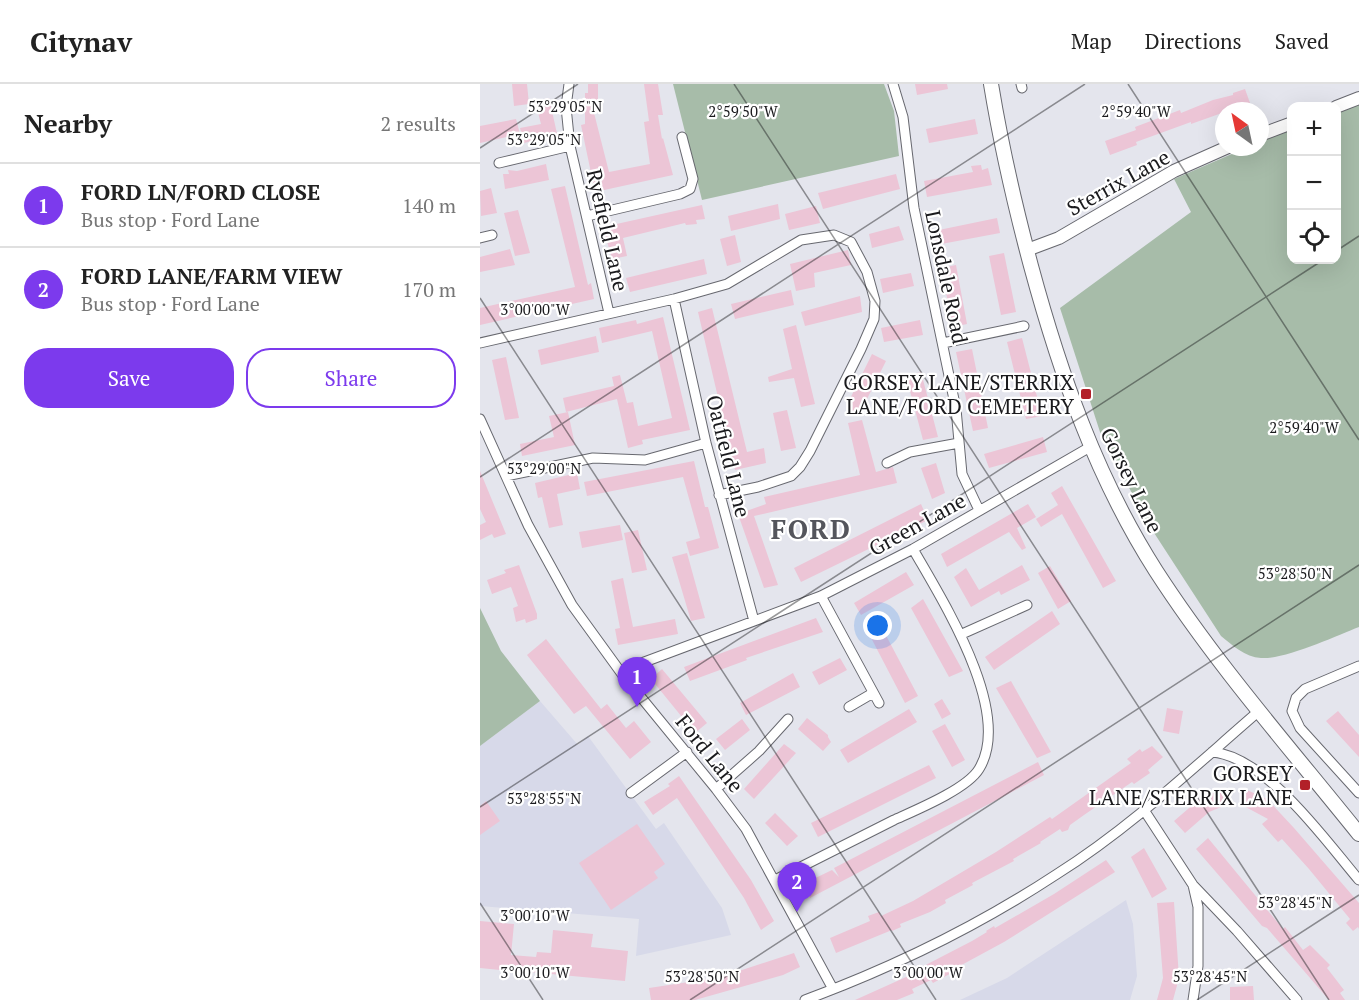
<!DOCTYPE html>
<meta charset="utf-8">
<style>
body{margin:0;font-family:"PT Serif",serif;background:#f2f2f2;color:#222}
.controls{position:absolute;right:18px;top:18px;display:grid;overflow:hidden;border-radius:12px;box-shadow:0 6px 24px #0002}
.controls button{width:54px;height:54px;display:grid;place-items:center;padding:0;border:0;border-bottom:2px solid #e0e0e0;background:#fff;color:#222;font:30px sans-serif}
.compass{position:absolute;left:735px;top:18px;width:54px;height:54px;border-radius:50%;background:#fff;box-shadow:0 6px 24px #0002;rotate:327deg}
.you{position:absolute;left:398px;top:542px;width:21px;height:21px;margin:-15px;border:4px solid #fff;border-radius:50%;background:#1a73e8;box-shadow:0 0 0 9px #1a73e833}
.badge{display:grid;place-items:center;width:39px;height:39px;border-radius:50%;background:#7c3aed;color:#fff;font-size:20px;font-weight:700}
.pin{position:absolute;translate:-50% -50px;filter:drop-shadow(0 2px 3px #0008)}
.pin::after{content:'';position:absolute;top:32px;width:21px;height:18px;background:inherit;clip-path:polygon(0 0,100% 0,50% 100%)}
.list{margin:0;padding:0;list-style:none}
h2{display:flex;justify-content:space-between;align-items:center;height:78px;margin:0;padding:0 24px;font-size:26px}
h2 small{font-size:20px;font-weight:400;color:#767676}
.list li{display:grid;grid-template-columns:39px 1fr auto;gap:18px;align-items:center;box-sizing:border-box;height:84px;padding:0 24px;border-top:2px solid #e0e0e0}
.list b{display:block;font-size:22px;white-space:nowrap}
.list p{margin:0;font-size:20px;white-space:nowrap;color:#767676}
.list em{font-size:20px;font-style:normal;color:#767676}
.actions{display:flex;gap:12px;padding:18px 24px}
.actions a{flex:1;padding:14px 0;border:2px solid #7c3aed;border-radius:24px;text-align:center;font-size:21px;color:#7c3aed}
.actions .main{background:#7c3aed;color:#fff}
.icon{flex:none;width:33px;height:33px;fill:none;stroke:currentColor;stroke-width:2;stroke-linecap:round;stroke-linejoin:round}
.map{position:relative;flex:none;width:879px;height:916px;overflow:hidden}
header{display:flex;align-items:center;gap:36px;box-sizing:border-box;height:84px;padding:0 30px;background:#fff;border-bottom:2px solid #e0e0e0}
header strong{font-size:28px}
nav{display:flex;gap:33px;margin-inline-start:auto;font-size:21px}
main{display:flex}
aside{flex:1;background:#fff}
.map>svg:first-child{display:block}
.built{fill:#d7d9e9}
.green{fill:#a7bca9}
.building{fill:#ecc5d6}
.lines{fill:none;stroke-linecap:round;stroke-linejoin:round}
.minor-casing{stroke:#67686f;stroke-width:11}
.tertiary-casing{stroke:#67686f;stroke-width:14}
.secondary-casing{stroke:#67686f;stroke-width:16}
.minor{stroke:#fff;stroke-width:9}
.tertiary{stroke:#fff;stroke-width:12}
.secondary{stroke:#fff;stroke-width:14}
.ticks{fill:none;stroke:#1a1a1d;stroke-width:1.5;stroke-opacity:0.45}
.poi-dot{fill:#b22029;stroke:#fff;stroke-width:2}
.labels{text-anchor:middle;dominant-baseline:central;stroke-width:4.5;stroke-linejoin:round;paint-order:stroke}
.street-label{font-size:21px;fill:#1a1a1d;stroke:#fff}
.poi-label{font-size:21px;fill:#1a1a1d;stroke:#fff;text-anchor:end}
.district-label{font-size:27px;font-weight:bold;letter-spacing:1.5px;fill:#54555c;stroke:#fff}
.ticks-label{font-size:15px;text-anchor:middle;fill:#1a1a1d;stroke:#fff;stroke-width:4.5;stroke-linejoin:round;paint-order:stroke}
</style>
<header>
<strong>Citynav</strong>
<nav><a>Map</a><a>Directions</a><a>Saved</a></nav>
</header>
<main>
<aside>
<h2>Nearby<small>2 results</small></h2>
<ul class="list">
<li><span class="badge">1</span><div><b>FORD LN/FORD CLOSE</b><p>Bus stop · Ford Lane</p></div><em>140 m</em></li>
<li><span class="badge">2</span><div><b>FORD LANE/FARM VIEW</b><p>Bus stop · Ford Lane</p></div><em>170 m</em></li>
</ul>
<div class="actions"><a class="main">Save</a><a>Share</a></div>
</aside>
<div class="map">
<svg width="879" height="916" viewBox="0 0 879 916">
<rect width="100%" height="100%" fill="#e4e5ed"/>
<!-- built -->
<path class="built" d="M60 617 98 661 108 652 176 745 184 739 242 824 251 851 156 872 159 835 0 822V662Z
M646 816 653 840 657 892 650 916H480L527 894Z"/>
<!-- green -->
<path class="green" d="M193 0H404L414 27 419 72 222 116Z
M879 20V543C856 552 804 576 781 574 765 573 752 561 741 552L667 438 620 348 580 224 711 128 694 95 768 63H780V58L811 46 812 176H856L857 28Z
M0 524 21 567 60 617 0 662Z"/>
<!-- building -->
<path class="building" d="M32 0H47L49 20 34 22Z
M108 0H118V25H113L129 88 170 80 164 38 169 37 164 0H178L183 31H178L182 55 183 54 193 91 115 108 101 41 105 40V9H108Z
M435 0H467L468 5 437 11Z
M765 5 770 19 711 40V38L656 58 657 61 630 71 625 57 656 46 655 43 700 26 701 29 733 16 753 11V9Z
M69 14 78 54 63 57V54L44 59 40 44 61 40 55 17Z
M36 35 40 50 0 59V42Z
M495 35 498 50 449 59 446 45Z
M66 80 69 96 25 105 23 90H29L28 86 37 87Z
M501 81 502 86 508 84 512 101 447 113 444 97 493 88 491 82Z
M416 90 420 105 343 125 338 109Z
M85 102 108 201 111 199 114 215 0 241V224L95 203 71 105Z
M11 104 17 129 1 132 0 107Z
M298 120 300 135 251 147 248 132Z
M222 121 225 135 216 136 217 140 206 141 205 139 143 154 147 172 132 175 123 143Z
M336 122 340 139 309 146 305 130Z
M38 126 50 169 35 172 24 129Z
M517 134 520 149 456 161 454 147Z
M419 142 424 156 392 164 389 150Z
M255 151 261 178 247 182 240 155Z
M30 165 35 181 0 188V173Z
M368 166 371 181 334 189 335 203 316 207 310 180Z
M524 169 536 228 521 231 509 172Z
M224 175 227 190 150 208 146 194Z
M476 181 487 240 473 243 461 184Z
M431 189 434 202 403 209 400 195Z
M311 206 314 221 255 235 251 220Z
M380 212 382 228 325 242 321 228Z
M232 224 267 368 284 364 286 379 255 386 218 228Z
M183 233 210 346 162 356 163 360 148 364 137 315 86 328 83 314 134 302 132 293 140 291 147 319 153 318 158 342 192 334 172 247 122 259 119 244 156 236 157 240Z
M440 236 443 251 404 258 401 244Z
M316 241 335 320 321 323 314 294 289 298 288 293 312 285 303 245Z
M116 252 119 268 61 281 58 266Z
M542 254 562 332 546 335 527 258Z
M492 265 508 344 493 347 476 268Z
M392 270 406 277 379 331 366 323Z
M26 273 39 334 25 336 12 276Z
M441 288 458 353 443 356 426 292Z
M307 326 316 364 301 367 293 329Z
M88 328 95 361 42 372 40 360 74 353 69 332Z
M382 336 396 388 413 383 417 399 274 432 298 501 284 504 258 430 286 420 284 413 380 391 368 339Z
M563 353 567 368 509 384 504 370Z
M214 377 225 423H228L239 464 210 472 206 458 220 454 203 393 107 412 104 398Z
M456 379 465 409 452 415 441 384Z
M0 387 26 450 14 454 12 450 0 456V441L6 438 0 425Z
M97 389 100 405 77 410 83 441 69 444 62 413 58 414 55 399Z
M582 402 636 497 623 504 582 430 561 443 556 435 578 421 571 409Z
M441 420 448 436 321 498 314 484Z
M548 420 556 433 537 444 546 464 542 466 529 448 467 483 461 470Z
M140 441 143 456 102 464 99 448Z
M158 446 167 486 152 489 144 449Z
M207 469 225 534 211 537 192 473Z
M39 481 57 530V535L46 539 45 535 36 538 33 524 38 522 31 503 12 510 7 496 26 489 24 486Z
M542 481 550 496 521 511 519 507 491 523 474 493 486 484 499 506Z
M570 482 591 517 578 525 558 489Z
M426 488 434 501 381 531 374 519Z
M143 494 153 543 195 535 198 550 138 561 135 545 140 544 131 497Z
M443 515 483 587 469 593 431 524Z
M572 527 580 540 514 586 505 573Z
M336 534 343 548 266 574 267 576 210 597 204 583Z
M400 540 438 612 425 619 388 548Z
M66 555 121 625 127 620 146 644 154 637 171 658 150 675 106 622 94 630 47 571Z
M360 574 367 586 339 601 332 588Z
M182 585 227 639 215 649 171 595Z
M313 589 320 603 266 631 260 619Z
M531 597 571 668 557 674 516 604Z
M462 615 471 630 462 635 454 620Z
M687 624 703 627 699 650 683 647Z
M429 625 437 638 368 679 360 666Z
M858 627 879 651V673L846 637Z
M327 634 348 651V653L351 658 343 667 318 645Z
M262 635 270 646 245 666 236 655Z
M465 640 485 676 472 683 452 647Z
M304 660 316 669 274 715 264 705Z
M672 662 683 673 668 686 670 689 654 700 652 698 604 731 590 741 588 746 582 748 580 745 560 758 561 759 533 775 534 777 492 799 493 801 465 816 466 819 450 828 420 840 421 843 412 847V846L356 869 350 854 390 837 388 832 399 828 401 832 433 817 516 768 570 733 572 735 651 679 647 675 660 665 662 668Z
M558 678 564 691 330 814 323 800 352 786 359 793 354 784Z
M449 681 456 694 338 753 331 739Z
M199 692 271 796 294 837 281 846 264 814 197 714 173 731 164 718 190 702 188 700Z
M746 704 751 719 729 728 705 749 694 737 723 712Z
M767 706 787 715 814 744 879 819V845L878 843 873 847 866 839 870 835 829 785 802 755 798 758 782 740 788 735 760 720Z
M6 717 20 737 0 751V722Z
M295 729 318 752 307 762 285 739Z
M157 740 185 780 174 788 178 794 131 826 99 779Z
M728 754 803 845 805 843 823 866 830 861 850 881 847 884 864 906 860 909 865 916H849L787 844 782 842 755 810 716 765Z
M664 764 687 805 672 814 651 773Z
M626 776 635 788 524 858 476 884 477 886 453 899 451 896 432 905 434 909 417 916H375L435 889 434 887 492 857 507 848 506 847 514 842 515 844 574 810Z
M694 818 699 894 693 916H677L683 894 677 819Z
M0 837 34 840 31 871 56 873 57 868 71 869 73 846 113 850 111 863 148 867 145 897 50 888V891H39L40 888 0 884Z
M314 869 320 883 303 891 215 916H171L169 904 222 896 262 886Z
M773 902 774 916H750V903Z"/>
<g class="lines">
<!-- minor casing -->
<g class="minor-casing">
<path id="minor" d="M89 0 86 23 90 62 129 229
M413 0 423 33 434 124 476 325 482 390 499 426
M541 0 542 4
M19 79 90 62
M107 132 200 110 210 105 213 95 202 53
M0 154 12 151
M194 215 226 359 274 537
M0 259 194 215 247 200 321 156 354 151 371 158 387 188 395 217 394 235 381 265 330 367 320 383 311 392 278 403 239 411
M463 259 544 242
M0 335 48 441 92 521 142 590 236 705 266 745 353 905
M407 379 430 368 479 359
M26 392 113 374 165 376 226 359
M341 512 399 619
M482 550 547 521
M879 582 825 605 816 614 812 627 820 644 879 709
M142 590 159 580 341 512 433 465 610 363
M369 623 393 609
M732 668C787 673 845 756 879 796
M236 705 279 667 308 635
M151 709 207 668
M664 726 713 801 718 823V882L713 916
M295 796C335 776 374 756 414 736 436 726 487 705 499 685 534 628 462 516 433 465
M714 802 757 847 817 916
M325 916C414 883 498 842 577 790 650 744 714 683 779 627"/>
</g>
<!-- tertiary casing -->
<g class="tertiary-casing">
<path id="tertiary" d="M856 23 879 14
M780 51 812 39
M547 166 579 154 694 87 748 63"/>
</g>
<!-- secondary casing -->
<g class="secondary-casing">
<path id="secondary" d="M511 0C521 61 535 122 551 182 580 289 616 393 676 487 736 580 810 664 879 750"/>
</g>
<!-- minor -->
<use href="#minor" class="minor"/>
<!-- tertiary -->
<use href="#tertiary" class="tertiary"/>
<!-- secondary -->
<use href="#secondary" class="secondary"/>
</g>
<!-- ticks -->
<path class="ticks" d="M254 0 849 916M648 0 879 356M0 64 98 0M856 167 879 152M0 214 456 916M0 393 605 0M0 723 843 176M0 819 63 916M210 916 879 481M717 916 879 811"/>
<!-- markers -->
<g class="poi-dot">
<rect x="600" y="304" width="12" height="12" rx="3"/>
<rect x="819" y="695" width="12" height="12" rx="3"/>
</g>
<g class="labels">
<!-- street labels -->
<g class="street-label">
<text transform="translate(638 98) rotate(-29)">Sterrix Lane</text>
<text transform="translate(128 146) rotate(77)">Ryefield Lane</text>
<text transform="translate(467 193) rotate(78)">Lonsdale Road</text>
<text transform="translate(249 372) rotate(76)">Oatfield Lane</text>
<text transform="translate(652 396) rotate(64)">Gorsey Lane</text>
<text transform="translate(437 440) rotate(-29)">Green Lane</text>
<text transform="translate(230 669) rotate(51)">Ford Lane</text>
</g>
<!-- poi labels -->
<g class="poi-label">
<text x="594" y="298">GORSEY LANE/STERRIX<tspan x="594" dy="24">LANE/FORD CEMETERY</tspan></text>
<text x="813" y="689">GORSEY<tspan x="813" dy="24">LANE/STERRIX LANE</tspan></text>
</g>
<!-- district labels -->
<g class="district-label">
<text x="331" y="445">FORD</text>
</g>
</g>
<g class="ticks-label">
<text x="85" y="28">53°29'05"N</text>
<text x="263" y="33">2°59'50"W</text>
<text x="656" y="33">2°59'40"W</text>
<text x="64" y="61">53°29'05"N</text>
<text x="55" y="231">3°00'00"W</text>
<text x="824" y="349">2°59'40"W</text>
<text x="64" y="390">53°29'00"N</text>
<text x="815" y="495">53°28'50"N</text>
<text x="64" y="720">53°28'55"N</text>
<text x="815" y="824">53°28'45"N</text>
<text x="55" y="837">3°00'10"W</text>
<text x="55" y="894">3°00'10"W</text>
<text x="448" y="894">3°00'00"W</text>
<text x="222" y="898">53°28'50"N</text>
<text x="730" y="898">53°28'45"N</text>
</g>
</svg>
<div class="controls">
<button>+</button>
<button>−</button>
<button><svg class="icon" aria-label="locate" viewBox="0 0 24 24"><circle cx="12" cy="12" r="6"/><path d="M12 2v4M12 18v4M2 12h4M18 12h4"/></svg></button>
</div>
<svg class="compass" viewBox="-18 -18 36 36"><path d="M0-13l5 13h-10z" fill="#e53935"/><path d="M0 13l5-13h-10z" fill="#767676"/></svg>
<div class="you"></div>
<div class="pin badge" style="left:157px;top:623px">1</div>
<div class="pin badge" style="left:317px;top:828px">2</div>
</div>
</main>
